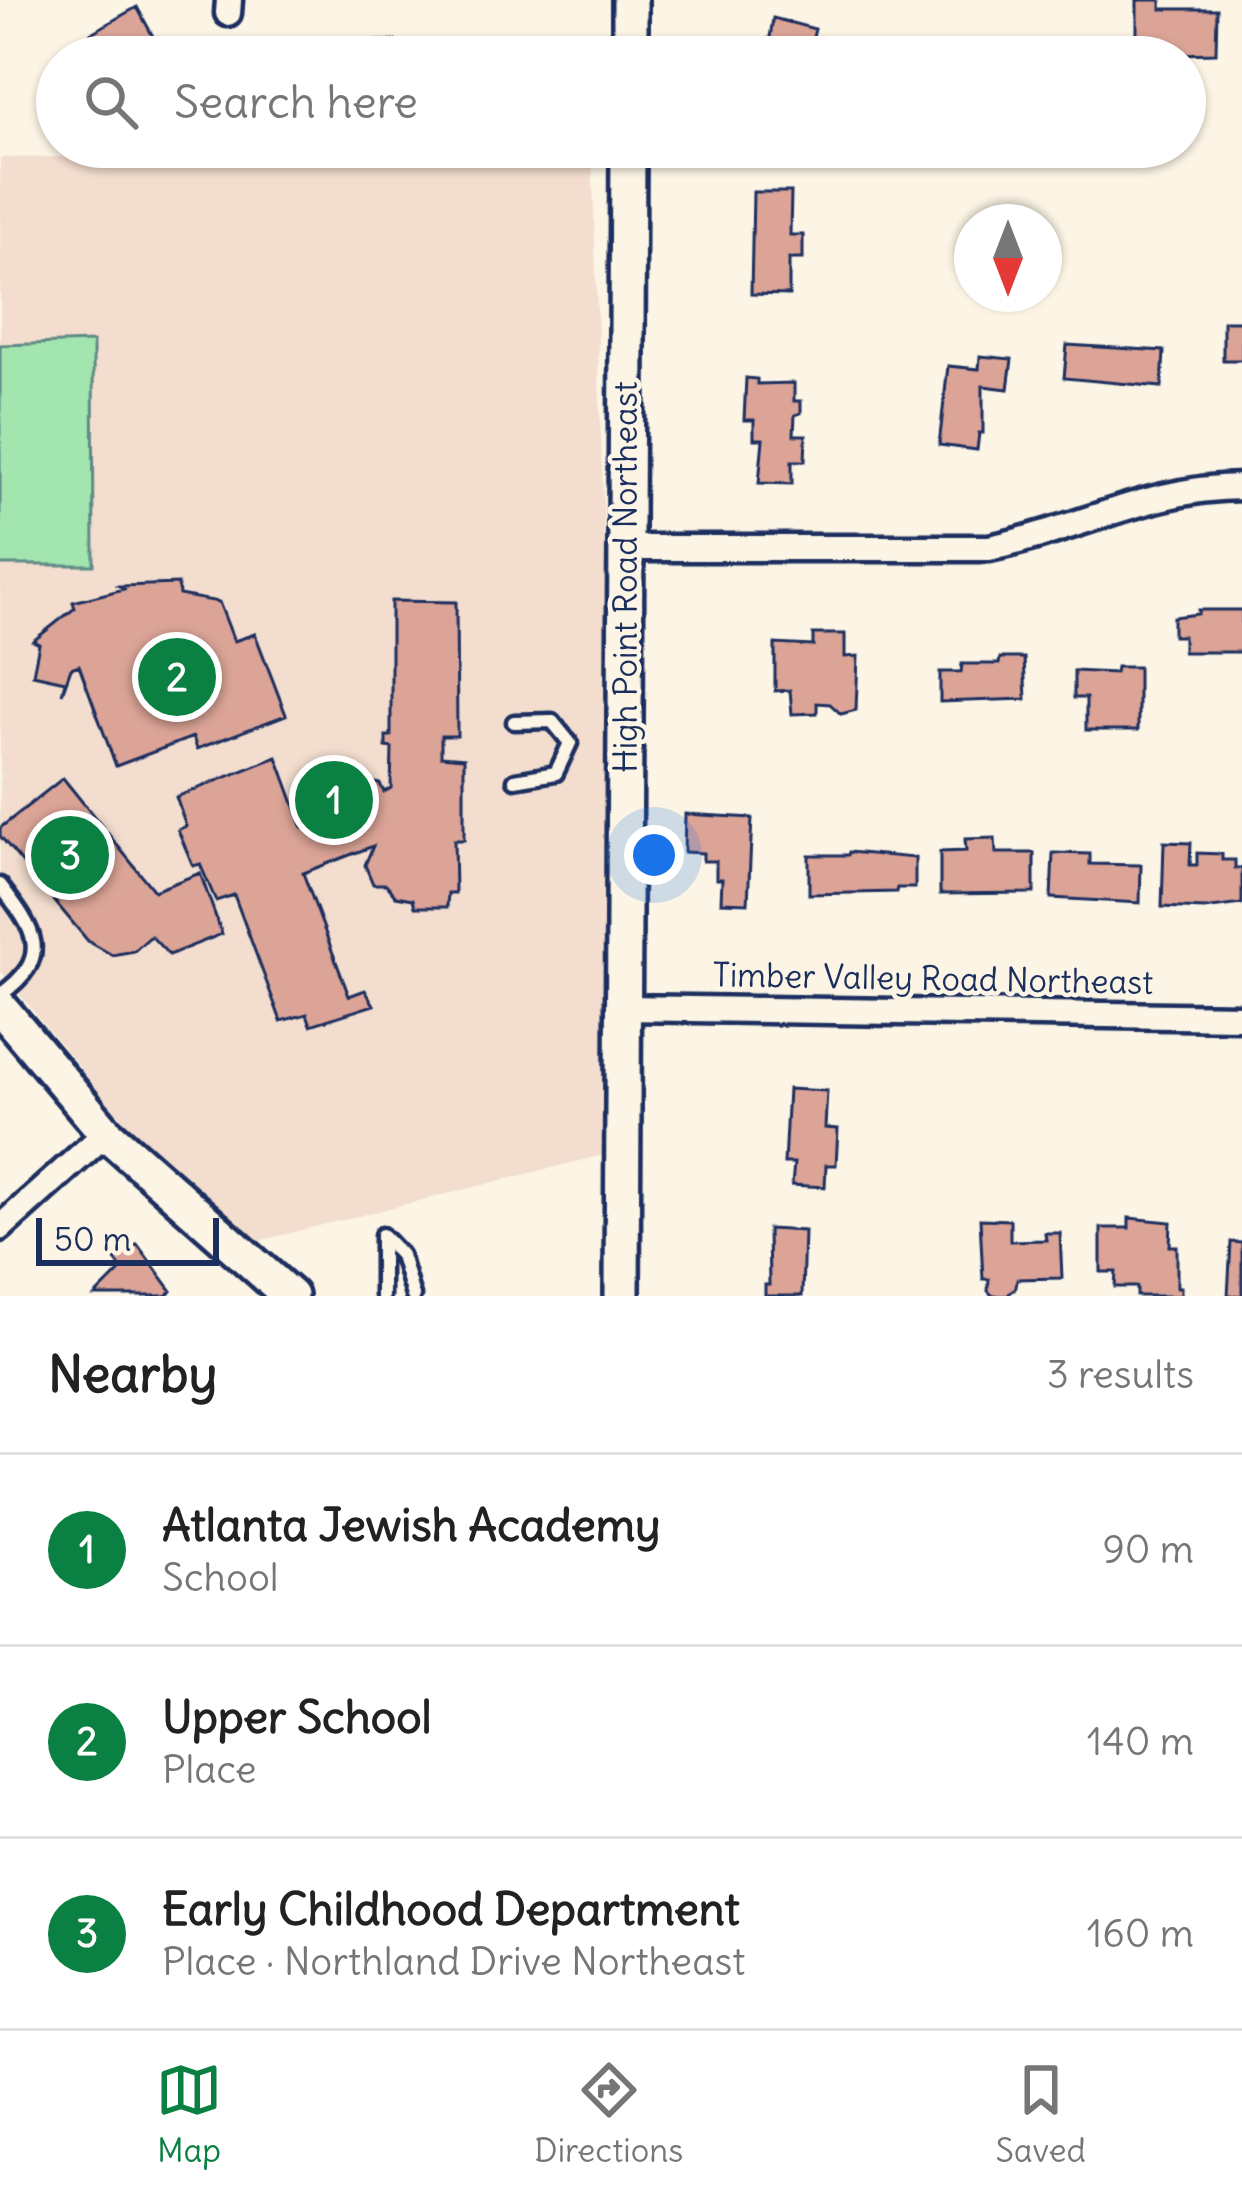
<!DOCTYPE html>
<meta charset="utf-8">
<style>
body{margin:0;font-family:Delius,sans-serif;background:#f6f6f6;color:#222}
.compass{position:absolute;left:954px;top:204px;width:108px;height:108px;border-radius:50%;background:#fff;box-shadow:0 3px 9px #0004;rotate:180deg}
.scale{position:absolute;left:36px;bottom:30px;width:183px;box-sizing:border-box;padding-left:12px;border:6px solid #1b2f5e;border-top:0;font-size:33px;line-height:42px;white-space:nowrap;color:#1b2f5e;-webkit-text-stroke:9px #fcf5e5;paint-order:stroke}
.you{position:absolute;left:654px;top:855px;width:42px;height:42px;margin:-30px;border:9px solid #fff;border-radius:50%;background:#1a73e8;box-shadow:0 0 0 18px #1a73e833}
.badge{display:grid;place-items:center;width:78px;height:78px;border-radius:50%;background:#0b8043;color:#fff;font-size:39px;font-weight:700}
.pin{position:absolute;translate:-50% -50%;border:6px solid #fff;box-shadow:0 3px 12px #0006}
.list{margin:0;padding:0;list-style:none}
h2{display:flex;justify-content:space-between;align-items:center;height:156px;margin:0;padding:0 48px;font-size:51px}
h2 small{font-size:39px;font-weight:400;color:#767676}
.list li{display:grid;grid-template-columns:78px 1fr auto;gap:36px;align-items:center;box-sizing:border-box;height:192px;padding:0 48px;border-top:3px solid #e0e0e0}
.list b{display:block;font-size:45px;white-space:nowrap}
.list p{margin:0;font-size:39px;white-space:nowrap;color:#767676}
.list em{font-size:39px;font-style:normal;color:#767676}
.icon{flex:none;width:66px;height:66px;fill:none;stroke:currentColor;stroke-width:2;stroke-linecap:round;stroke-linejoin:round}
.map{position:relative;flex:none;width:1242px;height:1296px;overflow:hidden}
.search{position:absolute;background:#fff;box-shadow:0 3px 9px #0004;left:36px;right:36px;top:36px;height:132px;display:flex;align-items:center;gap:30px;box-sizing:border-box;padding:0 42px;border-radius:66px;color:#767676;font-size:45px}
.sheet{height:732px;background:#fff}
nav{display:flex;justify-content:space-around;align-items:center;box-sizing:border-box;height:168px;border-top:3px solid #e0e0e0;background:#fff;font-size:33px;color:#767676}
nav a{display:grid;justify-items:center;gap:6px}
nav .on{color:#0b8043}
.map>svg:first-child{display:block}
.built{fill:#f2ddce}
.green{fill:#a3e5af;stroke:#5f8a86;stroke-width:3}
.building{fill:#dca497;stroke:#1b2f5e;stroke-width:3}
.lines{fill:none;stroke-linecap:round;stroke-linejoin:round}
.lane-casing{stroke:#1b2f5e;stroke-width:21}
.street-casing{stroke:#1b2f5e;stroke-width:33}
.secondary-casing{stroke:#1b2f5e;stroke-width:42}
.lane{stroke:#fcf5e5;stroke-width:12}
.street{stroke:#fcf5e5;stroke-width:24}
.secondary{stroke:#fcf5e5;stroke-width:33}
.labels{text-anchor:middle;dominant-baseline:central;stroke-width:9;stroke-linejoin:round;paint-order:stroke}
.street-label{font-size:33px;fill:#1b2f5e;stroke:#fcf5e5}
</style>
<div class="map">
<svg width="1242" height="1296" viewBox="0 0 1242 1296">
<rect width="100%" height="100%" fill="#fcf5e5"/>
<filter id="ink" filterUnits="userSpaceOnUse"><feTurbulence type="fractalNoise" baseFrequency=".00833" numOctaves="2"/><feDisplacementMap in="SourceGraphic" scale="24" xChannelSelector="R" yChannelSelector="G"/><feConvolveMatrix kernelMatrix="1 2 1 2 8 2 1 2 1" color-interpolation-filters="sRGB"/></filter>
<g filter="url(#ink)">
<!-- built -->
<path class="built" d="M592 148 623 1150 238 1246 114 1110 0 970V158Z"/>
<!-- green -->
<path class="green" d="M93 342 94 565H0V345Z"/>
<!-- building -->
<path class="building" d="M1137 0H1161V9H1217L1216 53 1137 55Z
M137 7 162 53 155 57H104L91 33Z
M773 18 815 29 808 57H767Z
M367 41H395V57H367Z
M470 41 471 57H434V42Z
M1076 45 1077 57H1040L1039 49Z
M753 192H791L790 235H803V259H789V295L751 294Z
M1223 321H1242V360H1223Z
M1067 345 1164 351 1162 387 1064 378Z
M980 356 1012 359 1008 389 983 386V433H979L977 450 939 445 948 366 979 369Z
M746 378 757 379V384L794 383V401H801V413L795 415 794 435H806L805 461H792V484L759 483 763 439H754V420H744Z
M178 584 179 595 219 602 234 641 255 634 286 715 197 749 193 737 116 766 79 665 71 668 62 693 65 681 33 674 39 644 33 641 75 608 73 602 124 589 119 586Z
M391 601 456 602 457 736H441V756L464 758V840H454L455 893H448L447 907H415L413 899 396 896 386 884H373L365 865 373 846 303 873 349 996 365 990 374 1005 311 1025 307 1014 281 1021 234 895 216 901 200 864 193 866 178 830 186 826 176 797 277 757 303 828 314 823 308 809 341 786 372 782 380 784 384 792 391 788 392 748 386 747V736H391Z
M1198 610H1242V652H1183V636H1173V617L1198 614Z
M813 634H845V657L858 656 856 710 841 714 830 704 817 703V713L792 714 790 690 775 691V644L813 646Z
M1000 658H1024L1026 699 940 702V672H961L962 664H999Z
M1116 667H1138V730H1086V698H1074V671L1115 673Z
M63 778 154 891 200 873 222 934 169 955 151 936 134 951 112 955 88 941 0 836V828Z
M685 814 752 818 748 903 721 902 722 879H716V861H703V853L684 852Z
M995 838 996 853H1034V893L940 894V852L966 851 965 839Z
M1164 842 1191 843 1190 865H1197V853L1222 854V860H1235V868H1242V904L1204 909 1162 907Z
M849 852 915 858V888H897L896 892 809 894V855H848Z
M1053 853 1090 854V864L1141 865 1140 903 1051 898Z
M788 1089 827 1091 825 1128 838 1129 836 1165H826L825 1187 792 1185 794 1163H784Z
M1129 1218 1171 1222 1170 1246H1177V1287H1181V1296H1137V1287H1115L1116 1272H1101V1228H1129Z
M980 1219 1010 1220V1241L1046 1240 1045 1233H1060L1062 1278 1017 1279 1016 1287 1007 1296H993L988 1291 989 1279H983Z
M768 1229 804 1231 802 1296H765V1285H769Z
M1231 1242 1242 1243V1296H1228Z
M137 1244 172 1291 166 1296H95L122 1269 115 1260Z"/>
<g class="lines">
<!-- lane casing -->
<g class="lane-casing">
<path id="lane" d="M514 722 552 721 570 743 556 773 515 780
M0 885C35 930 54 957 0 995
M382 1235 401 1255 413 1296
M382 1235V1296"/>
</g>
<!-- street casing -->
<g class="street-casing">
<path id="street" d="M228 13 229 0
M626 548H989C1075 531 1151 487 1242 487
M623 1008 1242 1017
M0 1228 106 1133"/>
</g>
<!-- secondary casing -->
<g class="secondary-casing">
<path id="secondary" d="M630 57V0
M0 1007 106 1133 290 1296
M622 1296 628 147"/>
</g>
<!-- lane -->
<use href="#lane" class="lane"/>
<!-- street -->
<use href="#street" class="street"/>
<!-- secondary -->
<use href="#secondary" class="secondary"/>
</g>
</g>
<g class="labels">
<!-- street labels -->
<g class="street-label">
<text transform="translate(625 577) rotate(-90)">High Point Road Northeast</text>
<text transform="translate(933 978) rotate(1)">Timber Valley Road Northeast</text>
</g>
</g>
</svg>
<svg class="compass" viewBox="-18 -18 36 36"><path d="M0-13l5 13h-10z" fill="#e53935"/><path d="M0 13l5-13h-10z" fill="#767676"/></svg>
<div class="scale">50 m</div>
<div class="you"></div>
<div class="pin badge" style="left:334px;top:800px">1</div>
<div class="pin badge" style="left:177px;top:677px">2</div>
<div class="pin badge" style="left:70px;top:855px">3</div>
<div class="search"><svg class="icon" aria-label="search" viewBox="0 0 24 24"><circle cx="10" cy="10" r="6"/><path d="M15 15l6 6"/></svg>Search here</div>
</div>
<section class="sheet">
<h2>Nearby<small>3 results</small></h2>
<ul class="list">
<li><span class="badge">1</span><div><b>Atlanta Jewish Academy</b><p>School</p></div><em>90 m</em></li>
<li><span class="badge">2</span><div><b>Upper School</b><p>Place</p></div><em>140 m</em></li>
<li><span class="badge">3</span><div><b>Early Childhood Department</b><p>Place · Northland Drive Northeast</p></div><em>160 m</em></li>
</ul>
</section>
<nav>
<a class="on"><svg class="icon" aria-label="map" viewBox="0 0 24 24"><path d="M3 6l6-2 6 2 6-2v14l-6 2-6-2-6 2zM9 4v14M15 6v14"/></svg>Map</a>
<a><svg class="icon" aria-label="directions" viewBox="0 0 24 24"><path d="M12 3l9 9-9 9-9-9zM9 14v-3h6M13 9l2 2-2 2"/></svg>Directions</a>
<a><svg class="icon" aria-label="saved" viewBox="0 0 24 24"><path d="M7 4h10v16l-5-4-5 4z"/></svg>Saved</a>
</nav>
